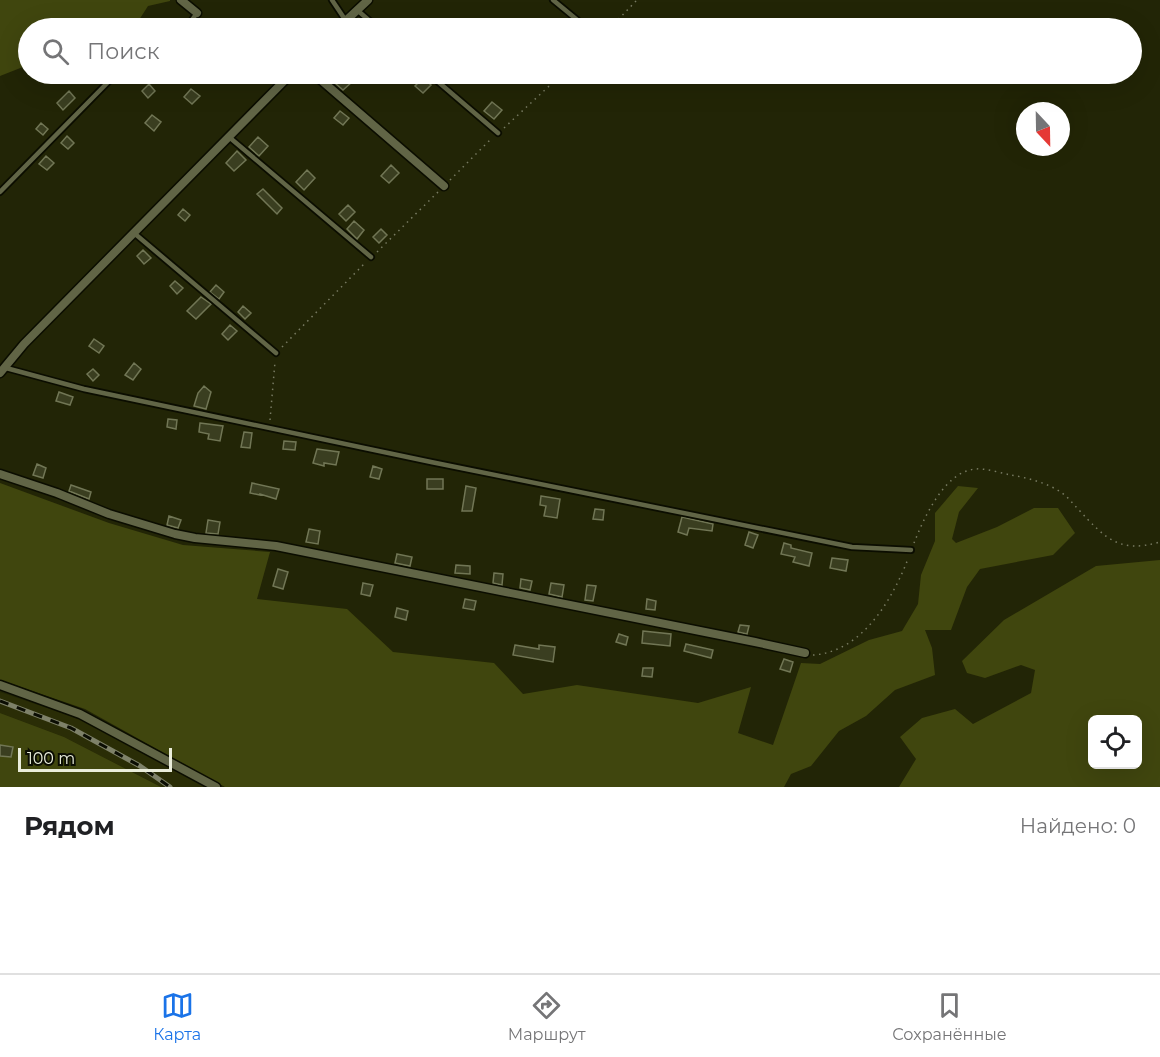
<!DOCTYPE html>
<html lang="ru">
<meta charset="utf-8">
<style>
body{margin:0;font-family:Montserrat,sans-serif;background:#f2f2f2;color:#202124}
.controls{position:absolute;right:18px;bottom:18px;display:grid;overflow:hidden;border-radius:9px;box-shadow:0 6px 24px #0002}
.controls button{width:54px;height:54px;display:grid;place-items:center;padding:0;border:0;border-bottom:2px solid #e0e0e0;background:#fff;color:#202124;font:30px sans-serif}
.compass{position:absolute;left:1016px;top:102px;width:54px;height:54px;border-radius:50%;background:#fff;box-shadow:0 6px 24px #0002;rotate:158deg}
.scale{position:absolute;left:18px;bottom:15px;width:154px;box-sizing:border-box;padding-left:6px;border:3px solid #e9ecda;border-top:0;font-size:16px;line-height:21px;white-space:nowrap;color:#e9ecda;-webkit-text-stroke:4px #0b0d03;paint-order:stroke}
.list{margin:0;padding:0;list-style:none}
h2{display:flex;justify-content:space-between;align-items:center;height:78px;margin:0;padding:0 24px;font-size:26px}
h2 small{font-size:20px;font-weight:400;color:#757577}
.icon{flex:none;width:33px;height:33px;fill:none;stroke:currentColor;stroke-width:2;stroke-linecap:round;stroke-linejoin:round}
.map{position:relative;flex:none;width:1160px;height:787px;overflow:hidden}
.search{position:absolute;background:#fff;box-shadow:0 6px 24px #0002;left:18px;right:18px;top:18px;height:66px;display:flex;align-items:center;gap:15px;box-sizing:border-box;padding:0 21px;border-radius:33px;color:#757577;font-size:22px}
.sheet{height:186px;background:#fff}
nav{display:flex;justify-content:space-around;align-items:center;box-sizing:border-box;height:84px;border-top:2px solid #e0e0e0;background:#fff;font-size:16px;color:#757577}
nav a{display:grid;justify-items:center;gap:3px}
nav .on{color:#1a73e8}
.map>svg:first-child{display:block}
.built{fill:#2a2d06}
.green{fill:#40460e;fill-rule:evenodd}
.building{fill:#3a3e20;stroke:#717655;stroke-width:1.5}
.lines{fill:none;stroke-linecap:round;stroke-linejoin:round}
.lane-casing{stroke:#0b0d00;stroke-width:8}
.street-casing{stroke:#0b0d00;stroke-width:11}
.path{stroke:#787b62;stroke-width:1.5;stroke-dasharray:1.5 4.5;stroke-linecap:butt}
.lane{stroke:#616546;stroke-width:4.5}
.street{stroke:#616546;stroke-width:8}
.rail-casing{stroke:#7e8169;stroke-width:5}
.rail{stroke:#0b0d03;stroke-width:3;stroke-dasharray:9;stroke-linecap:butt}
</style>
<div class="map">
<svg width="1160" height="787" viewBox="0 0 1160 787">
<rect width="100%" height="100%" fill="#222506"/>
<!-- built -->
<path class="built" d="M0 692 80 719 145 753 204 787H161L64 737 0 713Z"/>
<!-- green -->
<path class="green" d="M0 0H170V1L148 6 139 20V28H28V65L0 76Z
M0 483 109 523 183 545 270 552 257 599 347 609 393 652 494 663 523 694 577 685 698 703 751 687 738 733 773 745 801 663 820 664 869 640 902 631 918 604 921 575 935 541V513L958 486 978 488 959 512 952 539 956 543 997 527 1034 508H1058L1075 533 1053 555 980 569 967 587 951 630H925L932 648 935 675 895 690 866 716 839 731 811 766 791 774 784 787H225L85 709 0 680Z
M1160 560V787H899L916 759 900 737 922 718 955 709 973 724 1031 693 1035 670 1021 665 985 678 967 673 962 661 1004 620 1096 566ZM1092 720H1138V764H1092Z
M0 713 64 737 161 787H0Z"/>
<!-- building -->
<path class="building" d="M345 74 352 82 343 90 335 83Z
M423 78 431 85 423 93 415 86Z
M149 84 155 91 148 98 142 91Z
M191 89 200 96 192 104 184 97Z
M69 91 75 98 63 110 57 103Z
M492 102 502 110 494 119 484 111Z
M340 111 349 118 343 125 334 118Z
M152 115 161 122 154 131 145 123Z
M41 123 48 129 43 135 36 129Z
M67 136 74 143 68 149 61 143Z
M258 137 268 146 259 156 249 147Z
M237 151 246 160 234 171 226 163Z
M46 156 54 163 47 170 39 164Z
M391 165 399 173 389 183 381 176Z
M307 170 315 178 304 190 296 182Z
M263 189 282 208 277 214 257 194Z
M348 205 355 212 346 221 339 214Z
M183 209 190 215 185 221 178 215Z
M354 221 364 230 357 239 347 229Z
M381 229 387 235 379 243 373 237Z
M143 250 151 258 144 264 137 256Z
M175 281 183 288 177 294 170 286Z
M216 285 224 292 219 299 210 292Z
M201 297 211 304 196 319 187 311Z
M243 306 251 313 245 319 238 312Z
M230 325 237 331 228 340 222 334Z
M94 339 104 346 99 353 89 346Z
M134 363 141 369 133 380 125 375Z
M93 369 99 375 93 381 87 374Z
M204 386 211 392 206 409 194 406 198 393Z
M59 392 73 397 70 405 56 401Z
M168 419 177 420 176 429 167 427Z
M200 423 223 426 220 441 208 439 209 434 199 432Z
M244 432 252 433 250 448 241 447Z
M284 441 296 442 295 450 283 449Z
M317 449 339 452 336 465 324 463V466L313 463Z
M37 464 46 468 43 478 33 475Z
M373 466 382 469 379 479 370 477Z
M427 479H443V489H427Z
M252 483 279 489 276 499 260 494V495L250 493Z
M71 485 91 492 89 499 69 491Z
M466 486 476 488 472 511H462Z
M541 496 560 499 557 518 544 516 546 506 540 505Z
M595 509 604 510 603 520 593 519Z
M169 516 181 520 178 528 167 525Z
M682 517 713 524 712 531 689 528 687 535 678 532Z
M208 520 220 522 218 534 206 533Z
M309 529 320 531 318 544 306 542Z
M749 532 758 535 753 548 745 545Z
M784 543 791 545V548L812 553 809 566 793 562 795 557 781 554Z
M397 554 412 557 410 566 395 563Z
M832 558 848 560 846 571 830 568Z
M456 565 470 566V574L455 573Z
M278 569 288 572 283 589 273 586Z
M494 573 503 574 502 585 493 583Z
M521 579 532 581 530 590 520 588Z
M363 583 373 585 370 596 361 594Z
M551 583 564 585 562 597 549 594Z
M587 585 596 586 593 601 585 600Z
M465 599 476 601 474 610 463 608Z
M647 599 656 601 655 610 646 609Z
M397 608 408 611 406 620 395 617Z
M740 625 749 626 747 634 738 632Z
M643 631 671 634 670 646 642 643Z
M619 634 628 637 626 645 616 642Z
M686 644 713 650 711 658 684 651Z
M515 645 539 649V645L555 647 553 662 513 655Z
M784 659 793 662 790 672 780 669Z
M643 668H653L652 677 642 676Z
M0 745 13 747 11 757 0 756Z"/>
<g class="lines">
<!-- lane casing -->
<g class="lane-casing">
<path id="lane" d="M332 0 346 21
M553 0 587 28
M357 10 378 28
M186 28 197 13
M429 74 498 133
M229 137 371 257
M0 192 116 74
M134 233 276 353
M6 368 84 389 431 462 852 547 911 550"/>
</g>
<!-- street casing -->
<g class="street-casing">
<path id="street" d="M181 0 197 13
M338 28 368 0
M314 74 444 186
M0 373 24 344 291 74
M0 474 57 493 109 514 175 534 195 538 276 546 755 642 805 653
M0 685 80 714 216 787"/>
</g>
<!-- path -->
<path class="path" d="M610 28 637 0
M504 128 562 74
M450 180 491 139
M377 252 438 192
M282 347 365 263
M270 420 275 362
M914 543C924 518 944 472 975 469 986 468 1000 473 1011 475 1028 478 1048 483 1062 493 1068 497 1073 504 1078 509 1105 538 1119 554 1160 542
M813 655C862 652 892 600 908 559"/>
<!-- lane -->
<use href="#lane" class="lane"/>
<!-- street -->
<use href="#street" class="street"/>
<!-- rail casing -->
<g class="rail-casing">
<path id="rail" d="M0 701 71 728 140 766 170 787"/>
</g>
<!-- rail -->
<use href="#rail" class="rail"/>
</g>
</svg>
<div class="controls">
<button><svg class="icon" aria-label="locate" viewBox="0 0 24 24"><circle cx="12" cy="12" r="6"/><path d="M12 2v4M12 18v4M2 12h4M18 12h4"/></svg></button>
</div>
<svg class="compass" viewBox="-18 -18 36 36"><path d="M0-13l5 13h-10z" fill="#e53935"/><path d="M0 13l5-13h-10z" fill="#757577"/></svg>
<div class="scale">100 m</div>
<div class="search"><svg class="icon" aria-label="search" viewBox="0 0 24 24"><circle cx="10" cy="10" r="6"/><path d="M15 15l6 6"/></svg>Поиск</div>
</div>
<section class="sheet">
<h2>Рядом<small>Найдено: 0</small></h2>
<ul class="list">
</ul>
</section>
<nav>
<a class="on"><svg class="icon" aria-label="map" viewBox="0 0 24 24"><path d="M3 6l6-2 6 2 6-2v14l-6 2-6-2-6 2zM9 4v14M15 6v14"/></svg>Карта</a>
<a><svg class="icon" aria-label="directions" viewBox="0 0 24 24"><path d="M12 3l9 9-9 9-9-9zM9 14v-3h6M13 9l2 2-2 2"/></svg>Маршрут</a>
<a><svg class="icon" aria-label="saved" viewBox="0 0 24 24"><path d="M7 4h10v16l-5-4-5 4z"/></svg>Сохранённые</a>
</nav>
